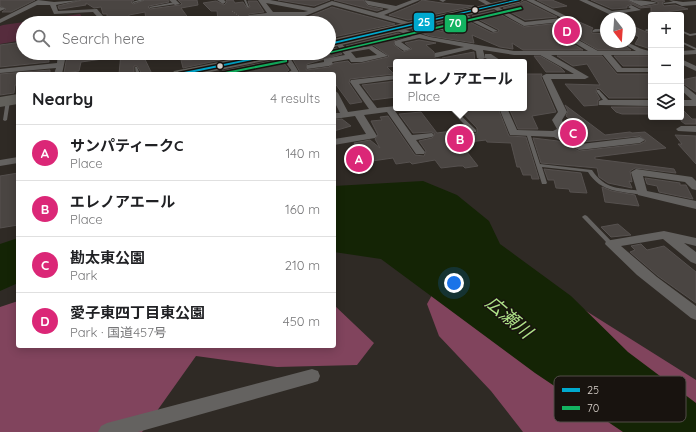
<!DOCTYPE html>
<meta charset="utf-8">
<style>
body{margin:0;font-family:Quicksand,"Noto Sans JP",sans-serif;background:#f6f6f6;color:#202124}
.controls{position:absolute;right:12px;top:12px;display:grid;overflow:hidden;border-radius:4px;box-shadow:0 2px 10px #0003}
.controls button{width:36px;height:36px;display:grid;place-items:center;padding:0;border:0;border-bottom:1px solid #e0e0e0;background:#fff;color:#202124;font:20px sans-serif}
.compass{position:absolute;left:600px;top:12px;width:36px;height:36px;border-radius:50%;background:#fff;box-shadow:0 2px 10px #0003;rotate:163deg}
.you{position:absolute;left:454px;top:283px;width:14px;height:14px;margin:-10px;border:3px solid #fff;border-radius:50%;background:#1a73e8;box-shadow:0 0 0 6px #1a73e833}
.badge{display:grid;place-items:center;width:26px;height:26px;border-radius:50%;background:#db2777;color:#fff;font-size:13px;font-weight:700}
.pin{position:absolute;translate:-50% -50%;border:2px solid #fff;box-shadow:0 1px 4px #0006}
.popup{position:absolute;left:393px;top:59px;width:134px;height:52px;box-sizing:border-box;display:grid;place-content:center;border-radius:4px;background:#fff;filter:drop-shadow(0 1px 3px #0005);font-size:13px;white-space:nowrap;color:#757577}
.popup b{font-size:15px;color:#202124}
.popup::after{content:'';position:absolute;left:50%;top:100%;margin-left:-8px;border:8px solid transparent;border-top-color:#fff}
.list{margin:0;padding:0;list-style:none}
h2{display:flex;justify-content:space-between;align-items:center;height:52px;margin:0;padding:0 16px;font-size:17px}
h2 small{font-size:13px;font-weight:400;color:#757577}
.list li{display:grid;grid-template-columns:26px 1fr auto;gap:12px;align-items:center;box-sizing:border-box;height:56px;padding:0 16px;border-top:1px solid #e0e0e0}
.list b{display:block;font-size:15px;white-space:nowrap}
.list p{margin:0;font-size:13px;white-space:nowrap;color:#757577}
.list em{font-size:13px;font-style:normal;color:#757577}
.icon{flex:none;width:22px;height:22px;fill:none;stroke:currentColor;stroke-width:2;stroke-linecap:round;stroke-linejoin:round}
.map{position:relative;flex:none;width:696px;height:432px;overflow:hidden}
.search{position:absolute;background:#fff;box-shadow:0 2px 10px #0003;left:16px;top:16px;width:320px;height:44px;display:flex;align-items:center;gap:10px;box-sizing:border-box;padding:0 14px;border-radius:22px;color:#757577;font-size:15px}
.panel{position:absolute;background:#fff;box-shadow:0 2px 10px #0003;left:16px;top:72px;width:320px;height:276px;border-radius:4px}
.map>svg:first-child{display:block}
.green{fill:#562c3d}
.forest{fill:#81445d}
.water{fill:#142405}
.building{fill:#4a4542;stroke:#56514f}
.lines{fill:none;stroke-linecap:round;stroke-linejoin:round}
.path{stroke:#696663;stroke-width:1;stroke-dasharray:1 1.5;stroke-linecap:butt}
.lane{fill:#646260;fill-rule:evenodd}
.street{fill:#646260;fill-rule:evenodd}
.highway{fill:#62605b;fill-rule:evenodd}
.bus-1-casing{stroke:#18130f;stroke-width:3}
.bus-2-casing{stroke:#18130f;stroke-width:3}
.bus-1{fill:#00a9ce;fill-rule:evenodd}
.bus-2{fill:#13b361;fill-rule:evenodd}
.bus-dot{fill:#dad3cd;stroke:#18130f;stroke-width:1.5}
.labels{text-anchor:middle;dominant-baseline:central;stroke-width:3;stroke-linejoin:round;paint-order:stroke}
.near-water-label{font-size:18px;font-style:italic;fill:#aee287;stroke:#18130f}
.key{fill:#18130f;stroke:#524d48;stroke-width:1}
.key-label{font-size:11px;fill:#dad3cd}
.line-badge{stroke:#18130f;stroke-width:1.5}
.badge-label{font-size:11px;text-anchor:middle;font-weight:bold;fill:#fff}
</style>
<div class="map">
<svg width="696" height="432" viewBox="0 0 696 432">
<rect width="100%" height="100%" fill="#2f2a25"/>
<!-- green -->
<path class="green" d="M80 14 86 23H23V40L0 44V26L3 25Z"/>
<!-- forest -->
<path class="forest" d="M437 286 583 309 696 380V432H523L491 391 439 336 427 304Z
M18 301V346H334V305L374 343 357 365 277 367 196 356 142 432H0V307Z"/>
<!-- water -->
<path class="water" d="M423 181 457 195 489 221 500 244 571 296 628 352 696 403V432H623L535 373 381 259 334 252V186Z
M18 238V283L0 291V244Z"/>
<!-- building -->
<path class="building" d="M0 0H35L11 12H2L6 9 0 6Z
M82 0H134L131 2 133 4 145 0H168L169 2 149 6 148 7 150 9 180 5 182 4 178 0H197L198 5 181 8 192 23H148L146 21 145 12 129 15 128 20 123 22 110 23 107 18V14H103L101 7 94 8 86 3V5L61 9H59L58 6Z
M226 0H233L235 3 243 2 247 8 250 7 248 1H257L264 12 249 14 248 17 249 18H305L332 7 395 24 329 38V23H222V20H218L217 11H211L203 3 216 1 224 5 227 2Z
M278 0H330L314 6Z
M334 0H363L368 6 383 9 377 11Z
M422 0 442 3 474 6 408 20 389 15 418 3Z
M537 0H552L567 6 553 8Z
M591 0H627L641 7 658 4V2L651 0H661L665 1 662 3 664 6 675 5 688 9 651 14V7L640 8 632 4 627 6V8L612 9Z
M525 1 557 17 525 20 503 8 519 4Z
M494 11 524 27 577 21 593 28 591 31 592 33 606 34V42H620L631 50H598L558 27 553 29 554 32 583 50H523L512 43 513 49 500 47 472 35 474 43 430 36 412 30 424 27 456 35 459 32 458 30 437 24 462 18 492 33 498 32 499 30 472 16Z
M630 25 651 34V49L635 44 639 37 630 32Z
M398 33 407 36 395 40 394 45 403 52 412 49 405 43 419 40 436 43 426 45 434 52 435 58 442 59V58L474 52 475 62H396V66L387 67 394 74 350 79 349 83 362 102 350 104 334 82V74H317L315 72 301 74 291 56 292 53H336L332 49 337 48 342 54 307 64 306 70 329 67 334 63 348 61 351 64 362 63 388 57 389 56 373 45 348 47 346 46Z
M23 42V53H48L49 62 0 67V45Z
M83 53H110V58L81 62 79 71 64 73 67 56H78Z
M121 53H142L152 74H142L137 66H134V73L119 74Z
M225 53 230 58 183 68 181 60H191Z
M534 56H540L561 68 565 72H546Z
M557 56H602L617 74H651V98H609L600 89 597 88 596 92 600 99 598 100V105L584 106 565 84 600 85 587 64 573 66Z
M614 56H651V66H623Z
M281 59 289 70 284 74H223L222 71Z
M50 70V74H18V85H15L14 93 0 95V74Z
M524 74H542L541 77 556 112 532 116 538 129H518L509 108H524Z
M696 77V92L681 82V80Z
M396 81V97L373 100 362 85Z
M565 105 605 135 630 132 632 133 645 132 666 148 595 157V159L674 169 676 173 635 168 630 171 632 182 629 181 632 188 608 183 599 177 597 168 541 163 533 138 558 141 579 151 640 144 646 141 640 136 582 142 574 136 587 134 581 129 582 126 574 123 566 116 568 111Z
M611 107H651V114H622L616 112Z
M458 108H498L509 136 526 137 539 179H532L531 175H523L520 167H517L511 143 487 142 486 140 460 143 478 166 465 168 463 166H458L441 168 435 160 412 164 410 162 396 164 393 158 365 162 354 143 370 140 380 148 375 139 378 135 371 121 382 120 380 117 388 116 415 155 424 156 426 151 419 141 432 138 435 134 432 132 413 133 399 114 421 112 437 133 467 129 472 134 477 133V128Z
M681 108 692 119H696V124H685L681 121Z
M342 119 351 126 334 131V120Z
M675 135 696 136V164L678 144H682Z
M544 169 581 173 587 193 570 192 569 189 556 188 554 180H548Z
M18 173V225L0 228V176Z
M645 178 680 183V185H686L693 199 659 192 657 186 647 184Z
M602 187 612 191 635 195 639 206 605 202Z
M618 224 631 235 611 237 601 227Z
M641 244 647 250 664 246 696 272V303L658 276 630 252 635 250 631 246Z"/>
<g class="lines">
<!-- path -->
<path class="path" d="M232 11 246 21"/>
<!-- lane -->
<path class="lane" d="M139 0H144L133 3 132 2Z
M244 0H246L249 7H247Z
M677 1 678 3 664 4 663 3Z
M175 2 176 4 150 8 149 7Z
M647 29 651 31V33L646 31 645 30Z
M681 30 690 34 696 33V35L690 36 681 32Z
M681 41 696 48V50L681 43Z
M135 67H137L140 74H136Z
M294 69 297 70 290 74H285Z
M597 90H599L610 102V104H606L597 92Z
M6 100 10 101 7 120 5 121 3 120Z
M448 108H453L476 130V132H472Z
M526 132H530V133L540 164 592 170C605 190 620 188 642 191L645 193 642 195C621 191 601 193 588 172L542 167 547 183 546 184H542L526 133Z
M585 215 587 216 613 243 614 244 613 245H609L583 218 582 217 583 216Z"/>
<!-- street -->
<path class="street" d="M38 0 54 2 81 0 56 5 58 11 97 9 109 23H103L93 12 54 14 50 5H37L0 23V19Z
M169 0H176L180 4 175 5Z
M217 0H224L226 2 223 4Z
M258 0H270L314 8 332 1 377 13 389 9 368 5 364 0 396 6 412 0H420L384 15 415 24V26L413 27 332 5 305 16 249 17V15L267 13ZM266 3 308 11 304 12H273Z
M439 0H446L443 2Z
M478 0H485L525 22 562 18 526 0H534L572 19 569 21 524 26Z
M579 0H587L612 11 631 9 628 7 631 5 641 10 611 15Z
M628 0C633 0 654 1 657 3L641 6Z
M669 0 683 2 696 1V5L682 6Z
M0 7 4 8 5 9 0 11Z
M459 11 498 31 493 32 457 14 456 13Z
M127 21H144L147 23H124Z
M421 21 457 31 458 32 455 34 419 24V22Z
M396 27 430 37 514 51H588L555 31 554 30 557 28 598 51H636L621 42C632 42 641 51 651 51V55H611L622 68H651V72H617L603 55H551L589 77 585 79H551L567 112 562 120 564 125 576 124 581 127 579 129 567 131 562 133 581 144 640 137 645 140 640 143 579 150 554 137 510 135 499 108H507L517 130 553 131 557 129 552 120 558 112 542 76 546 74H574L540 55H514L483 50 485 58 481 60 477 58 476 51 471 49 438 57H435V53L464 47 419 38 401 42 411 49 404 51 395 45V41L412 36 394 30V28Z
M595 29H606V31L593 32 592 31Z
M337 40 347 49 372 46 388 56 362 62H351L349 59 332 62 333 64 329 66 307 69V65L324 62V59L345 55 334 42ZM369 49 377 55 356 58 351 52Z
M696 50V54L681 55V51Z
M58 53H82L78 55H66L62 74H54L56 68 0 73V69L57 63Z
M228 53H236L244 62 237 64Z
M279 53H287L300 74H294Z
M485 54H491L503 62H493L485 58Z
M681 59 696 66V71L681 64Z
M396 75V79L359 84 377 108 396 106V108H402L395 111 412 135 432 133 434 135 432 137 416 140 425 152 424 154H416L387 112 364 115 377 136 375 138 334 145V139L366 134 355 116 334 119V113H340L334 101V90L338 93 348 112 369 109 350 82 351 80Z
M681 83 696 95V106H681V100H692L681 90Z
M602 100H651V106L599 105V101Z
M681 126H696V132L678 131 676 129Z
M18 157V163L0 166V160Z
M636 169 692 177 696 181V190L692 189 685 182 643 176 647 191 696 201V209L638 195 631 172Z
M664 231 696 238V246L684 243 696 252V264L691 262 663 239 621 246 657 277 696 306V320L691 318 637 275 605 244 606 241 611 240Z
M312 369 318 371 320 376 318 381 312 383 138 432H98L101 426 107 423Z"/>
<!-- highway -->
<path class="highway" d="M505 0H524L519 3 329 48V40Z
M264 53H291L289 56 284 57 200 74H172L174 71Z
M18 94V104L0 107V97Z"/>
<!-- bus-1 casing -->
<g class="bus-1-casing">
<path id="bus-1" d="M515 0H520L329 45V43Z
M279 53H286L185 74H177L179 73Z"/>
</g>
<!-- bus-2 casing -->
<g class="bus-2-casing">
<path id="bus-2" d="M521 7 522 9 331 53 329 52Z
M286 60H287V62L226 74H218L220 73Z"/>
</g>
<!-- bus-1 -->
<use href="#bus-1" class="bus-1"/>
<!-- bus-2 -->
<use href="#bus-2" class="bus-2"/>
</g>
<!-- markers -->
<g class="bus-dot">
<circle cx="475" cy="10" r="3.5"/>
<circle cx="220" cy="66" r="3.5"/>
</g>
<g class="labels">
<!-- near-water labels -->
<g class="near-water-label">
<text transform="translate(509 317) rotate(40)">広瀬川</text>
</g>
</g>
<!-- legend -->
<rect x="554" y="376" width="132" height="46" rx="6" class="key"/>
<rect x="562" y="388" width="18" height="4" fill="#00a9ce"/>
<rect x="562" y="406" width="18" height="4" fill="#13b361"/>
<g class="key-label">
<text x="587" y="394">25</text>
<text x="587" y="412">70</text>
</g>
<g class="line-badge">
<rect x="413" y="12" width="22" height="20" rx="4" fill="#00a9ce"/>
<rect x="444" y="14" width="23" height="19" rx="4" fill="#13b361"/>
</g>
<g class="badge-label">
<text x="424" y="26">25</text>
<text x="455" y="27">70</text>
</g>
</svg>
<div class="controls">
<button>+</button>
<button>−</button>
<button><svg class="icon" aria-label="layers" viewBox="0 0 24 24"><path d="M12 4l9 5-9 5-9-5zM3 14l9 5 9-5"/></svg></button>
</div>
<svg class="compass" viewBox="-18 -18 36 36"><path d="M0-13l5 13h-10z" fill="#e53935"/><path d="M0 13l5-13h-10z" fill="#757577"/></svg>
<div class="you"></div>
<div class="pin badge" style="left:359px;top:159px">A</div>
<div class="pin badge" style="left:460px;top:139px">B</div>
<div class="popup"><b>エレノアエール</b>Place</div>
<div class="pin badge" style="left:573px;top:133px">C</div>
<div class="pin badge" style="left:567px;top:31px">D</div>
<div class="search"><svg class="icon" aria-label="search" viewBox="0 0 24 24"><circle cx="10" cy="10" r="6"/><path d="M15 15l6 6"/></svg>Search here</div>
<section class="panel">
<h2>Nearby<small>4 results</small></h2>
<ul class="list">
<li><span class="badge">A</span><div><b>サンパティークC</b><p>Place</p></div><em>140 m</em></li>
<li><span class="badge">B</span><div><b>エレノアエール</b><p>Place</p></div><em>160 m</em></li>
<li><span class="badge">C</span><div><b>勘太東公園</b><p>Park</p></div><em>210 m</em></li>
<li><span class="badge">D</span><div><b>愛子東四丁目東公園</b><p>Park · 国道457号</p></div><em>450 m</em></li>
</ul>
</section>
</div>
